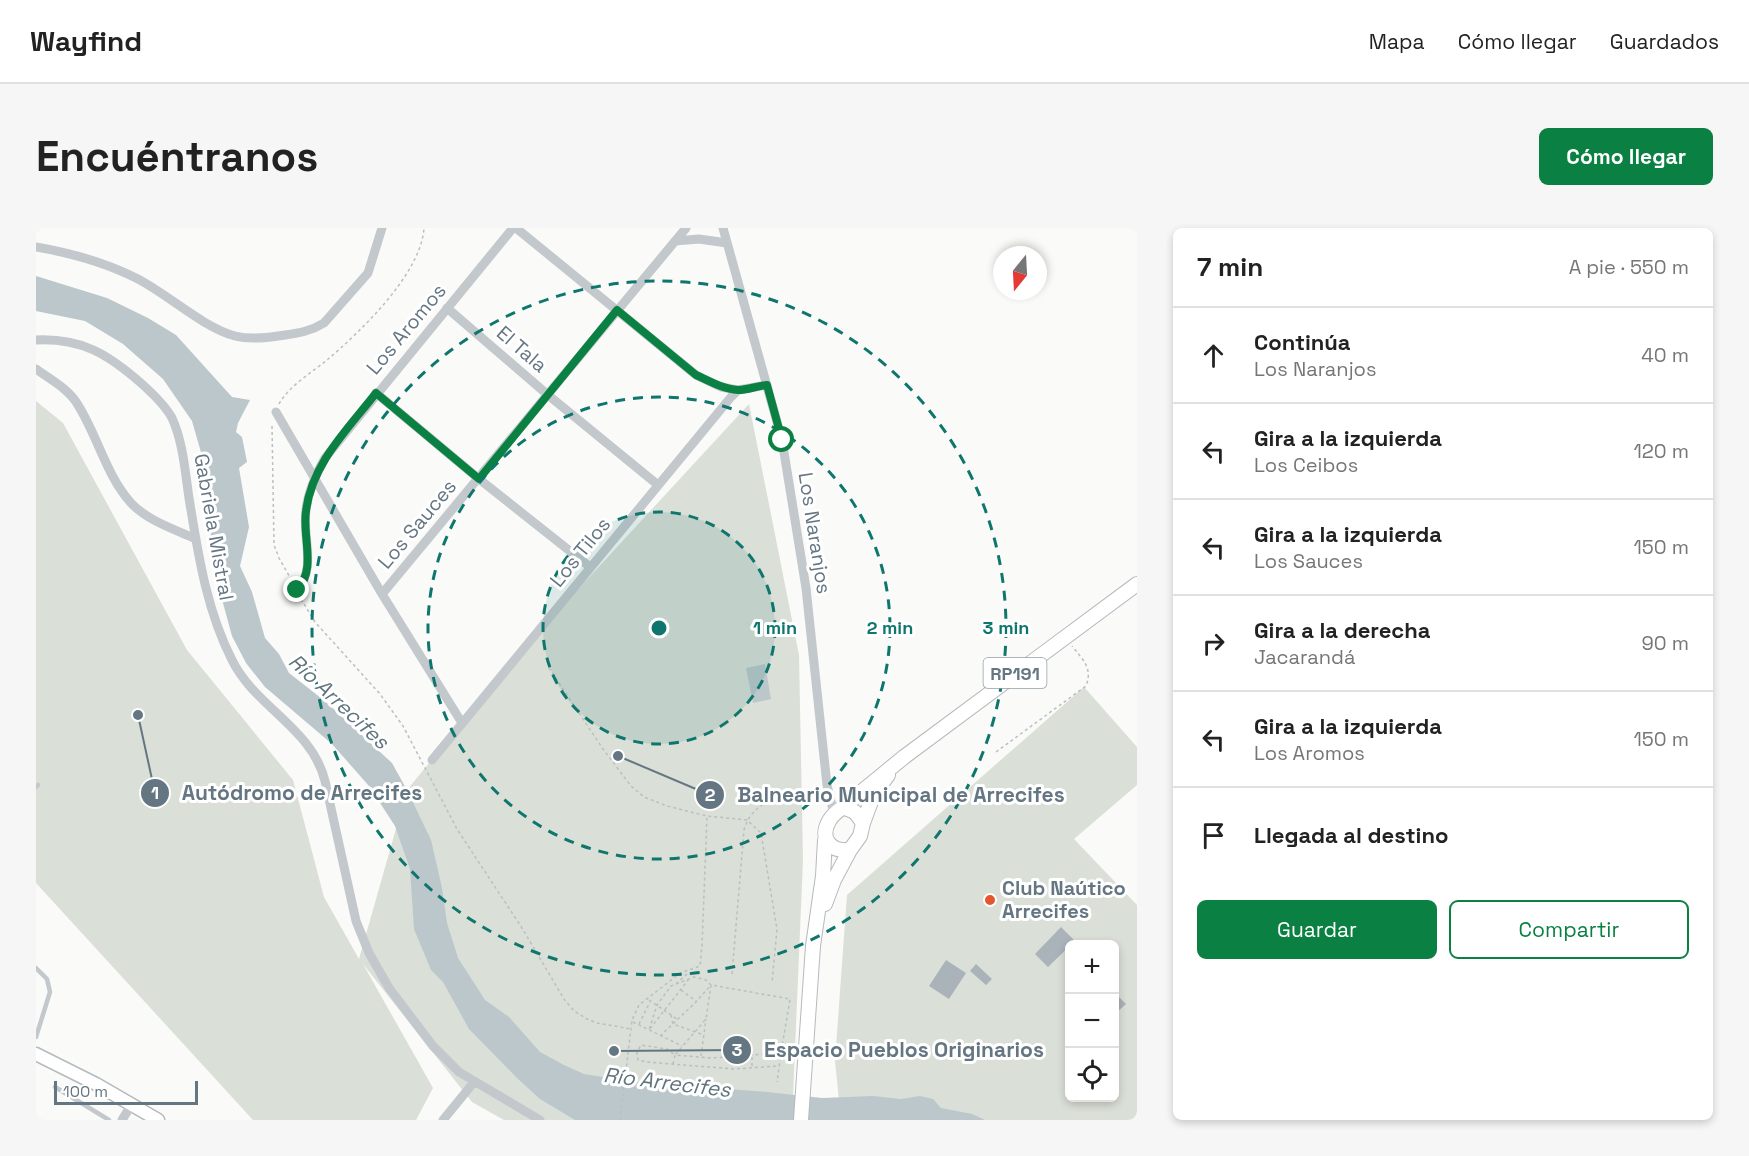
<!DOCTYPE html>
<html lang="es">
<meta charset="utf-8">
<style>
body{margin:0;font-family:"Space Grotesk",sans-serif;background:#f6f6f6;color:#222}
.controls{position:absolute;right:18px;bottom:18px;display:grid;overflow:hidden;border-radius:9px;box-shadow:0 3px 9px #0003}
.controls button{width:54px;height:54px;display:grid;place-items:center;padding:0;border:0;border-bottom:2px solid #e0e0e0;background:#fff;color:#222;font:30px sans-serif}
.compass{position:absolute;left:957px;top:18px;width:54px;height:54px;border-radius:50%;background:#fff;box-shadow:0 3px 9px #0003;rotate:198deg}
.scale{position:absolute;left:18px;bottom:15px;width:144px;box-sizing:border-box;padding-left:6px;border:3px solid #657683;border-top:0;font-size:16px;line-height:21px;white-space:nowrap;color:#657683;-webkit-text-stroke:4px #fff;paint-order:stroke}
.stop{position:absolute;width:18px;height:18px;margin:-14px;border:4px solid #0b8043;border-radius:50%;background:#fff}
.stop.end{background:#0b8043;border-color:#fff;box-shadow:0 2px 6px #0008}
.list{margin:0;padding:0;list-style:none}
h2{display:flex;justify-content:space-between;align-items:center;height:78px;margin:0;padding:0 24px;font-size:26px}
h2 small{font-size:20px;font-weight:400;color:#767676}
.list li{display:grid;grid-template-columns:39px 1fr auto;gap:18px;align-items:center;box-sizing:border-box;height:96px;padding:0 24px;border-top:2px solid #e0e0e0}
.list b{display:block;font-size:22px;white-space:nowrap}
.list p{margin:0;font-size:20px;white-space:nowrap;color:#767676}
.list em{font-size:20px;font-style:normal;color:#767676}
.actions{display:flex;gap:12px;padding:18px 24px}
.actions a{flex:1;padding:14px 0;border:2px solid #0b8043;border-radius:9px;text-align:center;font-size:21px;color:#0b8043}
.actions .main{background:#0b8043;color:#fff}
.icon{flex:none;width:33px;height:33px;fill:none;stroke:currentColor;stroke-width:2;stroke-linecap:round;stroke-linejoin:round}
.map{position:relative;flex:none;width:1101px;height:892px;overflow:hidden;border-radius:9px}
header{display:flex;align-items:center;gap:36px;box-sizing:border-box;height:84px;padding:0 30px;background:#fff;border-bottom:2px solid #e0e0e0}
header strong{font-size:28px}
nav{display:flex;gap:33px;margin-inline-start:auto;font-size:21px}
.intro{display:flex;align-items:center;justify-content:space-between;box-sizing:border-box;height:144px;padding:0 36px}
h1{margin:0;font-size:42px}
.button{padding:15px 27px;border-radius:9px;background:#0b8043;color:#fff;font-size:21px;font-weight:700}
main{display:flex;gap:36px;padding:0 36px}
aside{flex:1;background:#fff;border-radius:9px;box-shadow:0 3px 9px #0003}
.map>svg:first-child{display:block}
.green{fill:#dadfd7;fill-rule:evenodd}
.water{fill:#bbc7cb}
.building{fill:#aab3b9}
.lines{fill:none;stroke-linecap:round;stroke-linejoin:round}
.secondary-casing{stroke:#b3babf;stroke-width:15}
.primary-casing{stroke:#b5babe;stroke-width:16}
.path{stroke:#bbbfc2;stroke-width:1.5;stroke-dasharray:3 3;stroke-linecap:butt}
.lane{stroke:#c3c8cc;stroke-width:4.5}
.street{stroke:#c3c8cc;stroke-width:9}
.secondary{stroke:#fff;stroke-width:12}
.primary{stroke:#fff;stroke-width:14}
.route{stroke:#0b8043;stroke-width:8}
.ring{fill:none;stroke:#0f766e;stroke-width:3;stroke-dasharray:10 8}
.poi-dot{fill:#e4572e;stroke:#fff;stroke-width:2}
.labels{text-anchor:middle;dominant-baseline:central;stroke-width:6;stroke-linejoin:round;paint-order:stroke}
.shield{fill:#fff;stroke:#939fa8;stroke-width:1.5}
.shield-label{font-size:18px;font-weight:bold;fill:#657683}
.street-label{font-size:20px;fill:#657683;stroke:#fff}
.poi-label{font-size:20px;font-weight:bold;fill:#657683;stroke:#fff;text-anchor:start}
.water-label{font-size:21px;font-style:italic;fill:#60757c;stroke:#fff}
.centre{fill:#0f766e;stroke:#fff;stroke-width:3}
.ring-label{font-size:18px;text-anchor:middle;font-weight:bold;fill:#0f766e;stroke:#fff;stroke-width:6;stroke-linejoin:round;paint-order:stroke}
.leader{fill:none;stroke:#657683;stroke-width:2}
.callout-dot{fill:#657683;stroke:#fff;stroke-width:2}
.mark-label{font-size:18px;text-anchor:middle;font-weight:bold;fill:#fff}
.callout-label{font-size:21px;text-anchor:middle;font-weight:bold;fill:#657683;stroke:#fff;stroke-width:6;stroke-linejoin:round;paint-order:stroke}
</style>
<header>
<strong>Wayfind</strong>
<nav><a>Mapa</a><a>Cómo llegar</a><a>Guardados</a></nav>
</header>
<div class="intro"><h1>Encuéntranos</h1><a class="button">Cómo llegar</a></div>
<main>
<div class="map">
<svg width="1101" height="892" viewBox="0 0 1101 892">
<rect width="100%" height="100%" fill="#fafaf8"/>
<!-- green -->
<path class="green" d="M0 173 27 195 151 422 257 552 288 669 323 731 371 562 485 423 713 176 763 427 767 632 756 892H468L436 874 327 736 397 860 380 892H217L0 655Z
M1048 459 1101 519V557L1038 611 1101 677V892H805L799 833 811 667ZM1034 716H1078V870H1034Z"/>
<!-- water -->
<path class="water" d="M0 48 71 70 112 90 140 107 196 169 214 172 202 195 200 204 206 209 211 234 203 240 213 299 204 338 216 364 229 410 243 426 253 445 290 474 356 535 371 562 395 612 406 660 411 695 422 730 449 772 473 789 504 824 528 837 548 846 598 854 731 864 786 870 837 868 865 871 884 868 897 871 905 880 936 886 949 892H539L504 871 481 850 433 801 407 754 395 742 378 701 374 641 359 598 333 558 296 516 229 459 210 435 196 408 181 353 174 302 171 245 156 193 127 151 87 116 49 93 0 83Z
M729 436 735 471 717 475 710 440Z"/>
<!-- building -->
<path class="building" d="M1025 699 1039 713 1012 739 999 726Z
M910 732 930 745 913 771 893 758Z
M940 736 956 751 950 757 934 743Z
M1078 764 1090 776 1078 787Z"/>
<g class="lines">
<!-- secondary casing -->
<g class="secondary-casing">
<path id="secondary" d="M0 826 60 856 122 892"/>
</g>
<!-- primary casing -->
<g class="primary-casing">
<path id="primary" d="M807 579 868 529 1101 356
M807 579 819 584 827 595 824 608 814 622C795 624 783 611 793 593 796 587 802 583 807 579Z
M827 595 837 568 852 547
M789 676 798 652 814 622
M765 892 777 718 787 648 789 612"/>
</g>
<!-- path -->
<path class="path" d="M243 176C253 158 275 145 291 132 324 104 385 46 388 0
M236 198 238 317 243 330 256 353
M265 371 279 394 344 466 367 498 421 601 486 700 528 771 538 783 551 791 561 795 595 801
M513 440 567 521 595 558 608 569 631 578 671 588 711 592 725 605 741 701 736 755
M960 524 1050 458C1057 440 1047 432 1036 418
M696 746 708 602C717 569 753 567 781 560
M653 751 613 802 621 777 635 758 658 749 670 752 675 757 754 771 745 825
M640 756 652 745
M645 762 660 773
M613 772 641 791
M635 787 637 796 668 807
M597 794 646 818
M603 796 614 774
M624 808 659 775 675 757 670 791 639 827 631 821 605 817 601 824 602 832 610 834 698 841 742 838
M665 828 670 791
M637 836 639 827 675 830 745 825 741 854
M716 838V828
M584 892 596 792 603 777 625 760 644 745 664 738 666 718 671 588"/>
<!-- lane -->
<path class="lane" d="M0 559 2 557
M0 740 11 751 14 764 0 809
M19 859 73 892"/>
<!-- street -->
<path class="street" d="M480 0 660 147 685 159 702 162
M687 0 746 212 770 360 791 557 798 586
M639 13 663 11 691 15
M0 19C35 25 68 34 100 50 132 66 166 99 199 108 215 112 232 110 249 107 263 105 275 103 288 95L332 45 346 0
M411 80 512 167 622 257
M0 112C46 110 72 126 106 156 116 165 129 177 136 190 147 214 149 243 153 270 162 325 170 381 196 432 219 479 276 500 289 553L320 693 333 725 353 760 397 818 423 844 504 892
M0 141C15 152 33 161 42 177 62 209 70 247 95 275 112 293 138 301 160 311
M340 165 443 251 554 339
M240 184 346 366 426 495
M261 362C281 341 266 309 270 282 272 263 280 246 289 230L477 0
M346 366 650 0
M396 532 695 169 702 162 731 157
M86 892 96 876
M407 892 438 854"/>
<!-- secondary -->
<use href="#secondary" class="secondary"/>
<!-- primary -->
<use href="#primary" class="primary"/>
</g>
<g class="lines">
<!-- route -->
<path class="route" d="M261 362C281 341 266 309 270 283 276 235 312 201 340 165L443 251 581 82 660 147C673 153 687 161 702 162 711 162 721 158 731 157L746 212"/>
</g>
<!-- distance rings -->
<circle cx="623" cy="400" r="116" fill="#0f766e" fill-opacity=".12"/>
<g class="ring">
<circle cx="623" cy="400" r="116"/>
<circle cx="623" cy="400" r="231"/>
<circle cx="623" cy="400" r="347"/>
</g>
<!-- markers -->
<circle class="poi-dot" cx="954" cy="672" r="6"/>
<g class="labels">
<!-- shield labels -->
<rect class="shield" x="947.5" y="430" width="63" height="30" rx="4.5"/>
<g class="shield-label">
<text x="979" y="445">RP191</text>
</g>
<!-- street labels -->
<g class="street-label">
<text transform="translate(370 101) rotate(-50)">Los Aromos</text>
<text transform="translate(486 121) rotate(41)">El Tala</text>
<text transform="translate(381 296) rotate(-50)">Los Sauces</text>
<text transform="translate(178 299) rotate(80)">Gabriela Mistral</text>
<text transform="translate(779 305) rotate(81)">Los Naranjos</text>
<text transform="translate(544 324) rotate(-51)">Los Tilos</text>
</g>
<!-- poi labels -->
<g class="poi-label">
<text x="966" y="660">Club Naútico<tspan x="966" dy="23">Arrecifes</tspan></text>
</g>
<!-- water labels -->
<g class="water-label">
<text transform="translate(303 473) rotate(43)">Río Arrecifes</text>
<text transform="translate(631 854) rotate(7)">Río Arrecifes</text>
</g>
</g>
<circle cx="623" cy="400" r="9" class="centre"/>
<g class="ring-label">
<text x="739" y="406">1 min</text>
<text x="854" y="406">2 min</text>
<text x="970" y="406">3 min</text>
</g>
<!-- callouts -->
<path class="leader" d="M102 487L119 565M582 528L674 567M578 823L701 822"/>
<g class="callout-dot">
<circle cx="102" cy="487" r="6"/>
<circle cx="582" cy="528" r="6"/>
<circle cx="578" cy="823" r="6"/>
<circle cx="119" cy="565" r="15"/>
<circle cx="674" cy="567" r="15"/>
<circle cx="701" cy="822" r="15"/>
</g>
<g class="mark-label">
<text x="119" y="571">1</text>
<text x="674" y="573">2</text>
<text x="701" y="828">3</text>
</g>
<g class="callout-label">
<text x="266" y="572">Autódromo de Arrecifes</text>
<text x="865" y="574">Balneario Municipal de Arrecifes</text>
<text x="868" y="829">Espacio Pueblos Originarios</text>
</g>
</svg>
<div class="controls">
<button>+</button>
<button>−</button>
<button><svg class="icon" aria-label="locate" viewBox="0 0 24 24"><circle cx="12" cy="12" r="6"/><path d="M12 2v4M12 18v4M2 12h4M18 12h4"/></svg></button>
</div>
<svg class="compass" viewBox="-18 -18 36 36"><path d="M0-13l5 13h-10z" fill="#e53935"/><path d="M0 13l5-13h-10z" fill="#767676"/></svg>
<div class="scale">100 m</div>
<div class="stop" style="left:746px;top:212px"></div>
<div class="stop end" style="left:261px;top:362px"></div>
</div>
<aside>
<h2>7 min<small>A pie · 550 m</small></h2>
<ul class="list">
<li><svg class="icon" aria-label="ahead" viewBox="0 0 24 24"><path d="M12 20V5M6 11l6-6 6 6"/></svg><div><b>Continúa</b><p>Los Naranjos</p></div><em>40 m</em></li>
<li><svg class="icon" aria-label="left" viewBox="0 0 24 24"><path d="M17 20v-9H6M10 6l-5 5 5 5"/></svg><div><b>Gira a la izquierda</b><p>Los Ceibos</p></div><em>120 m</em></li>
<li><svg class="icon" aria-label="left" viewBox="0 0 24 24"><path d="M17 20v-9H6M10 6l-5 5 5 5"/></svg><div><b>Gira a la izquierda</b><p>Los Sauces</p></div><em>150 m</em></li>
<li><svg class="icon" aria-label="right" viewBox="0 0 24 24"><path d="M7 20v-9h11M14 6l5 5-5 5"/></svg><div><b>Gira a la derecha</b><p>Jacarandá</p></div><em>90 m</em></li>
<li><svg class="icon" aria-label="left" viewBox="0 0 24 24"><path d="M17 20v-9H6M10 6l-5 5 5 5"/></svg><div><b>Gira a la izquierda</b><p>Los Aromos</p></div><em>150 m</em></li>
<li><svg class="icon" aria-label="arrive" viewBox="0 0 24 24"><path d="M6 21V4h12l-3 4 3 4H6"/></svg><div><b>Llegada al destino</b></div></li>
</ul>
<div class="actions"><a class="main">Guardar</a><a>Compartir</a></div>
</aside>
</main>
